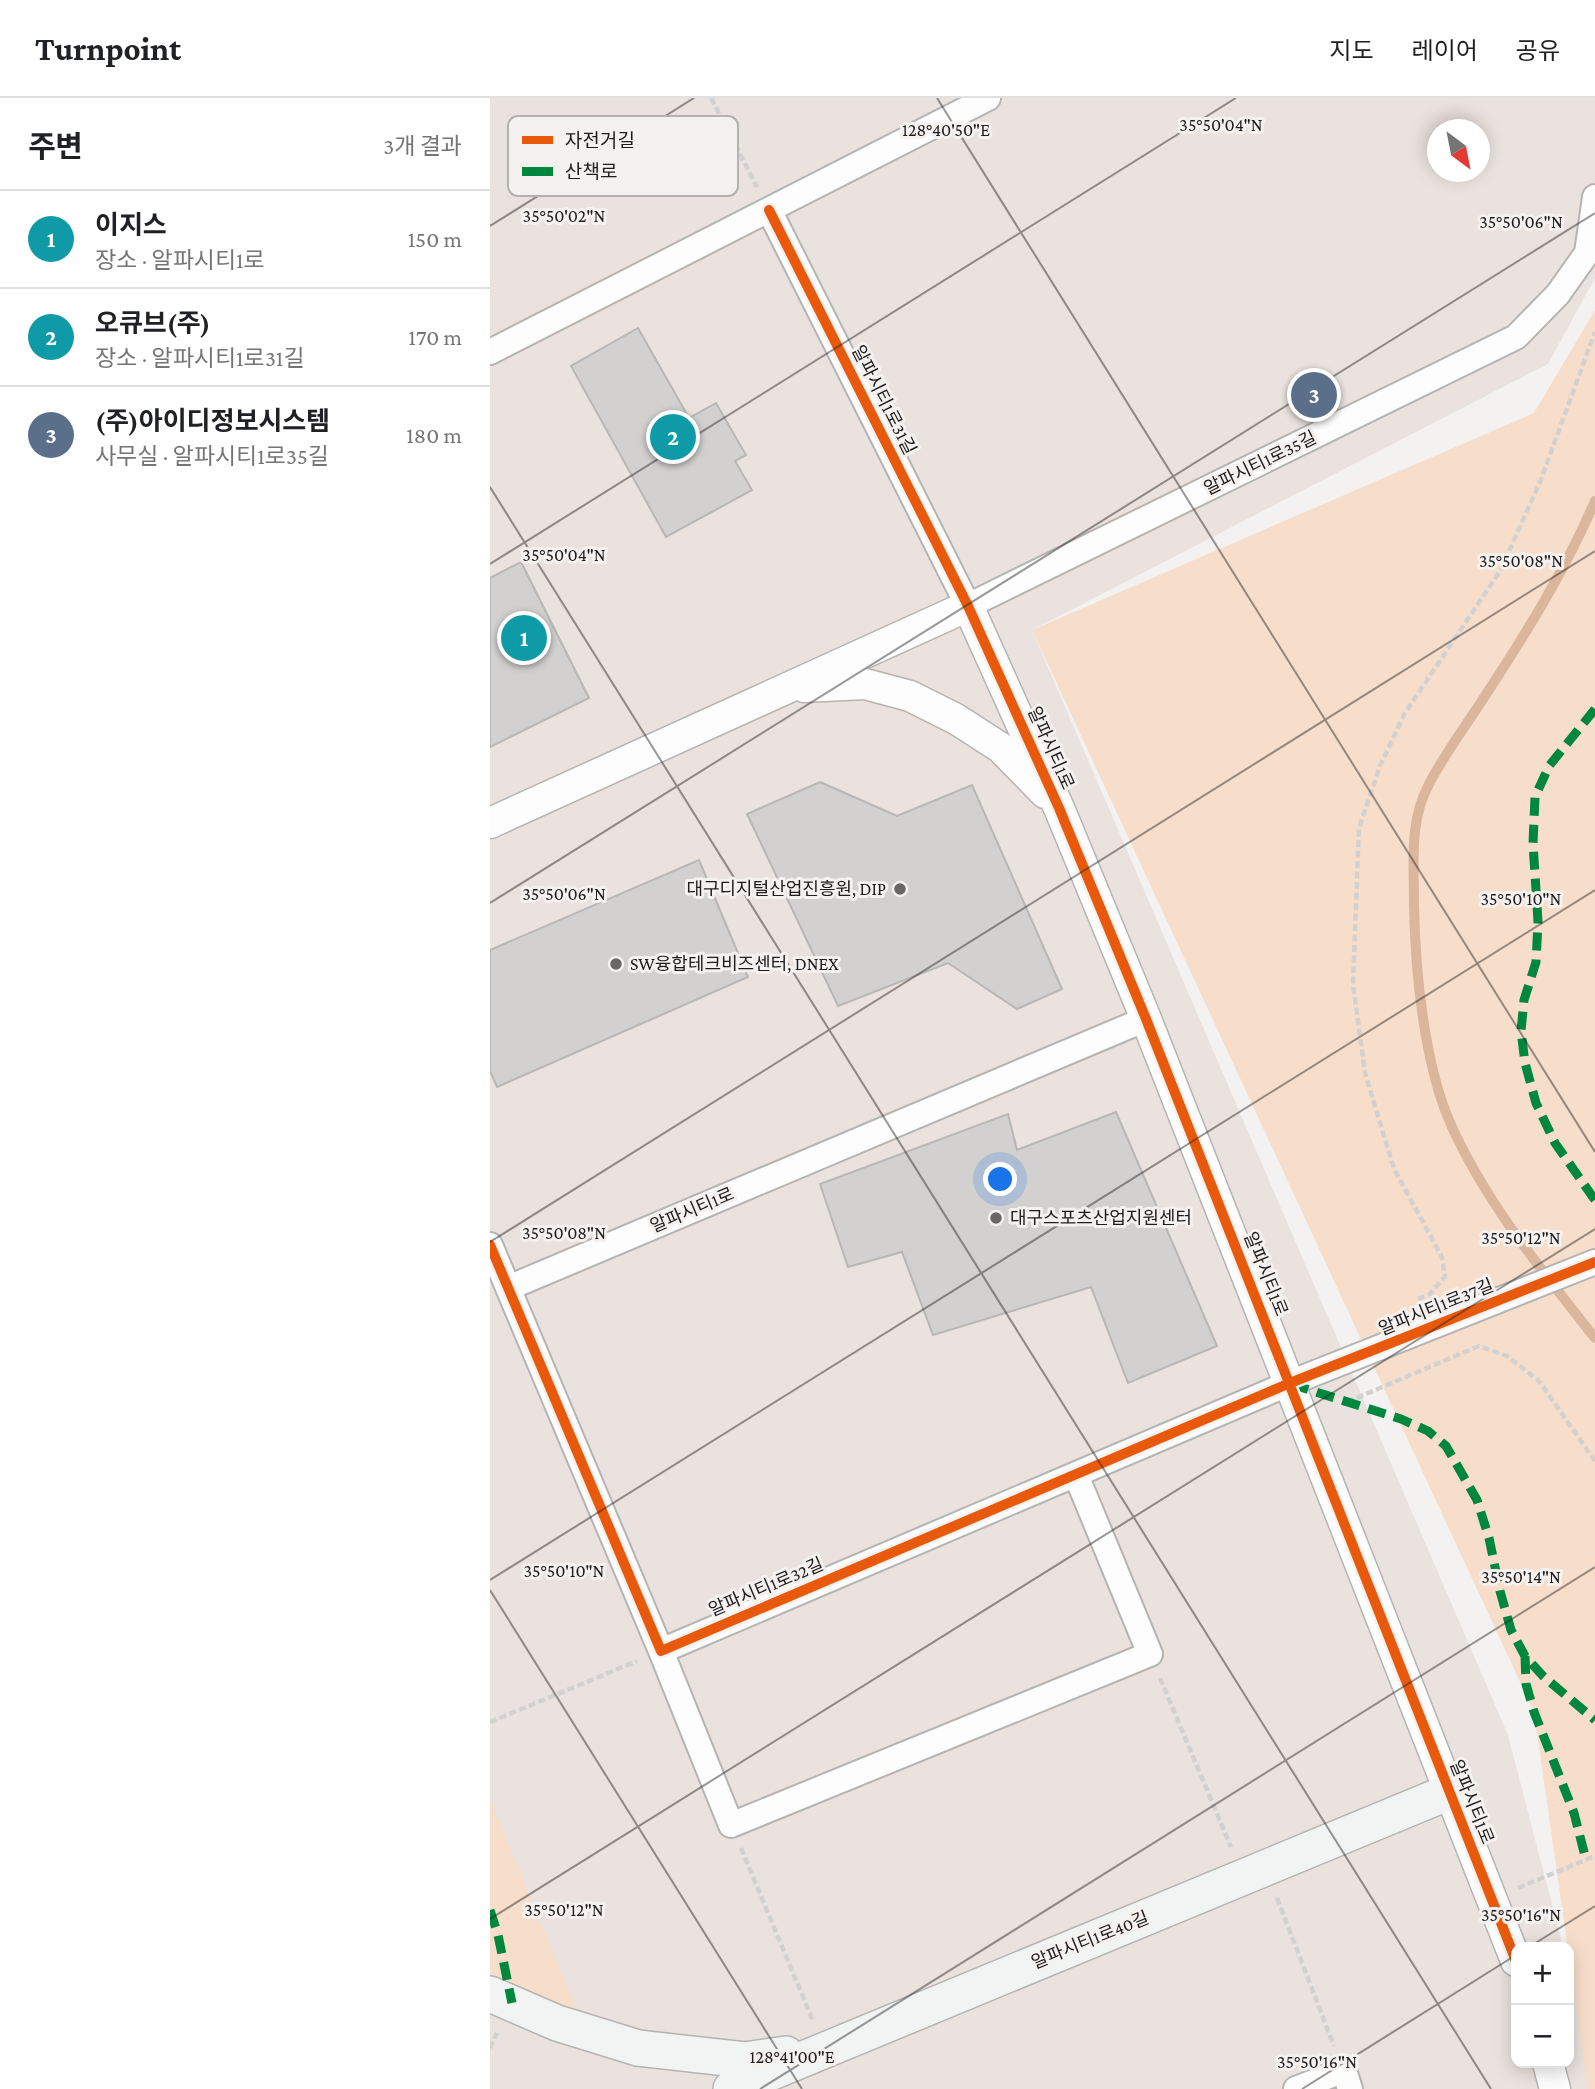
<!DOCTYPE html>
<html lang="ko">
<meta charset="utf-8">
<style>
body{margin:0;font-family:"Crimson Pro","Noto Sans KR",serif;background:#f6f6f6;color:#202124}
.controls{position:absolute;right:21px;bottom:21px;display:grid;overflow:hidden;border-radius:14px;box-shadow:0 4px 18px #0003}
.controls button{width:63px;height:63px;display:grid;place-items:center;padding:0;border:0;border-bottom:2px solid #e0e0e0;background:#fff;color:#202124;font:35px sans-serif}
.compass{position:absolute;left:937px;top:21px;width:63px;height:63px;border-radius:50%;background:#fff;box-shadow:0 4px 18px #0003;rotate:148deg}
.you{position:absolute;left:511px;top:1082px;width:24px;height:24px;margin:-18px;border:5px solid #fff;border-radius:50%;background:#1a73e8;box-shadow:0 0 0 10px #1a73e833}
.badge{display:grid;place-items:center;width:46px;height:46px;border-radius:50%;background:#696766;color:#fff;font-size:23px;font-weight:700}
.pin{position:absolute;translate:-50% -50%;border:4px solid #fff;box-shadow:0 2px 7px #0006}
.list{margin:0;padding:0;list-style:none}
h2{display:flex;justify-content:space-between;align-items:center;height:91px;margin:0;padding:0 28px;font-size:30px}
h2 small{font-size:23px;font-weight:400;color:#757577}
.list li{display:grid;grid-template-columns:46px 1fr auto;gap:21px;align-items:center;box-sizing:border-box;height:98px;padding:0 28px;border-top:2px solid #e0e0e0}
.list b{display:block;font-size:26px;white-space:nowrap}
.list p{margin:0;font-size:23px;white-space:nowrap;color:#757577}
.list em{font-size:23px;font-style:normal;color:#757577}
.map{position:relative;flex:none;width:1105px;height:1991px;overflow:hidden}
header{display:flex;align-items:center;gap:42px;box-sizing:border-box;height:98px;padding:0 35px;background:#fff;border-bottom:2px solid #e0e0e0}
header strong{font-size:33px}
nav{display:flex;gap:38px;margin-inline-start:auto;font-size:24px}
main{display:flex}
aside{flex:1;background:#fff}
.map>svg:first-child{display:block}
.built{fill:#e9e2de;fill-rule:evenodd}
.green{fill:#f7decb}
.lines{fill:none;stroke-linecap:round;stroke-linejoin:round}
.stream{stroke:#d9b69c;stroke-width:10}
.building{fill:#d2d1d0;stroke:#b9b7b6;stroke-width:2}
.minor-casing{stroke:#b5b4b3;stroke-width:28}
.tertiary-casing{stroke:#b5b4b3;stroke-width:33}
.secondary-casing{stroke:#b5b4b3;stroke-width:38}
.path{stroke:#d2d1d1;stroke-width:4.5;stroke-dasharray:7 3.5;stroke-linecap:butt}
.minor{stroke:#fdfdfd;stroke-width:24}
.tertiary{stroke:#fdfdfd;stroke-width:30}
.secondary{stroke:#f1f4f3;stroke-width:35}
.quiet{stroke:#00873e;stroke-width:9;stroke-dasharray:18 9;stroke-linecap:butt}
.cycleway-casing{stroke:#f5f1ef;stroke-width:15}
.cycleway{stroke:#e8590c;stroke-width:10}
.ticks{fill:none;stroke:#1e1c1c;stroke-width:2;stroke-opacity:0.45}
.poi-dot{fill:#696766;stroke:#f5f1ef;stroke-width:2.5}
.labels{text-anchor:middle;dominant-baseline:central;stroke-width:6;stroke-linejoin:round;paint-order:stroke}
.street-label{font-size:18px;fill:#1e1c1c;stroke:#f5f1ef}
.poi-label{font-size:18px;fill:#1e1c1c;stroke:#f5f1ef;text-anchor:start}
.key{fill:#f5f1ef;stroke:#b4b1b0;stroke-width:2}
.key-label{font-size:19px;fill:#1e1c1c}
.ticks-label{font-size:18px;text-anchor:middle;fill:#1e1c1c;stroke:#f5f1ef;stroke-width:6;stroke-linejoin:round;paint-order:stroke}
</style>
<header>
<strong>Turnpoint</strong>
<nav><a>지도</a><a>레이어</a><a>공유</a></nav>
</header>
<main>
<aside>
<h2>주변<small>3개 결과</small></h2>
<ul class="list">
<li><span class="badge" style="background:#0f9aa8">1</span><div><b>이지스</b><p>장소 · 알파시티1로</p></div><em>150 m</em></li>
<li><span class="badge" style="background:#0f9aa8">2</span><div><b>오큐브(주)</b><p>장소 · 알파시티1로31길</p></div><em>170 m</em></li>
<li><span class="badge" style="background:#5c6f8a">3</span><div><b>(주)아이디정보시스템</b><p>사무실 · 알파시티1로35길</p></div><em>180 m</em></li>
</ul>
</aside>
<div class="map">
<svg width="1105" height="1991" viewBox="0 0 1105 1991">
<rect width="100%" height="100%" fill="#f4f2f0"/>
<!-- built -->
<path class="built" d="M0 0H1105V180L1058 266 542 532 1018 1637 1073 1849H1026V1965H1079V1873L1105 1976V1991H0ZM948 32H990V74H948Z"/>
<!-- green -->
<path class="green" d="M1105 212V1991H1098L1044 1614 542 532 1044 315Z
M0 1702 96 1934 0 1896Z"/>
<g class="lines">
<!-- stream -->
<path class="stream" d="M1105 403C1075 473 1035 537 993 601 975 629 954 657 939 686 919 723 924 765 924 806 925 872 934 968 962 1029 997 1106 1053 1174 1105 1240"/>
</g>
<!-- building -->
<path class="building" d="M148 230 199 320 226 305 256 357 245 363 262 392 176 439 81 268Z
M31 464 99 600 0 649V480Z
M330 684 407 718 482 687 572 891 527 911 458 865 348 908 257 716Z
M209 762 258 879 7 989 0 973V852Z
M626 1014 727 1248 638 1285 601 1189 443 1237 412 1154 358 1169 330 1086 518 1016 527 1052Z"/>
<g class="lines">
<!-- minor casing -->
<g class="minor-casing">
<path id="minor" d="M279 112 478 508 1026 239 1068 196 1097 155 1105 99
M0 254 498 0
M0 1147 171 1553 800 1285 1105 1164
M18 1190 656 921
M171 1553 241 1727 660 1556 586 1377
M806 1991 854 1972 860 1991"/>
</g>
<!-- tertiary casing -->
<g class="tertiary-casing">
<path id="tertiary" d="M314 589 375 586 420 598 466 621 511 650 555 695
M0 725 478 508 569 710 656 921 1026 1863
M1058 1965 1065 1991"/>
</g>
<!-- secondary casing -->
<g class="secondary-casing">
<path id="secondary" d="M0 1896 67 1925 148 1950 255 1962 296 1956
M241 1991 959 1694"/>
</g>
<!-- path -->
<path class="path" d="M221 0 267 89
M928 1201 940 1196 955 1178 952 1159 904 1071 875 975 863 886 869 730 890 668 915 615 1010 473 1050 384 1105 234
M857 1304 989 1248 1017 1258 1049 1283 1105 1363
M670 1580 741 1749
M0 1624 147 1563
M251 1750 323 1923
M1028 1790 1105 1758
M787 1800 844 1948
M0 1950 7 1935"/>
<!-- minor -->
<use href="#minor" class="minor"/>
<!-- tertiary -->
<use href="#tertiary" class="tertiary"/>
<!-- secondary -->
<use href="#secondary" class="secondary"/>
<!-- quiet -->
<path class="quiet" d="M1105 611 1059 668 1045 699 1043 745 1048 824 1046 864 1034 902 1031 933 1035 965 1046 1005 1065 1045 1105 1102
M801 1286 911 1321 938 1333 956 1348 987 1402 999 1440 1010 1493 1021 1532 1035 1558 1053 1578 1105 1622
M1035 1558 1036 1586 1044 1614 1084 1715 1096 1762
M0 1812 8 1837 22 1905"/>
<!-- cycleway casing -->
<g class="cycleway-casing">
<path id="cycleway" d="M279 112 478 508 569 710 656 921 1026 1863
M0 1147 171 1553 800 1285 1105 1164"/>
</g>
<!-- cycleway -->
<use href="#cycleway" class="cycleway"/>
</g>
<!-- ticks -->
<path class="ticks" d="M447 0 1105 1054M0 128 204 0M0 389 1001 1991M0 466 746 0M0 805 1105 115M0 1144 1105 453M0 1482 1105 792M0 1492 312 1991M0 1821 1105 1131M1039 1849 1105 1808M270 1991 1105 1469M812 1991 1026 1857"/>
<!-- markers -->
<g class="poi-dot">
<circle cx="410" cy="791" r="7"/>
<circle cx="126" cy="866" r="7"/>
<circle cx="506" cy="1120" r="7"/>
</g>
<g class="labels">
<!-- street labels -->
<g class="street-label">
<text transform="translate(394 302) rotate(63)">알파시티1로31길</text>
<text transform="translate(770 365) rotate(-26)">알파시티1로35길</text>
<text transform="translate(561 650) rotate(66)">알파시티1로</text>
<text transform="translate(202 1112) rotate(-23)">알파시티1로</text>
<text transform="translate(776 1176) rotate(68)">알파시티1로</text>
<text transform="translate(946 1209) rotate(-22)">알파시티1로37길</text>
<text transform="translate(276 1489) rotate(-23)">알파시티1로32길</text>
<text transform="translate(982 1704) rotate(68)">알파시티1로</text>
<text transform="translate(600 1842) rotate(-22)">알파시티1로40길</text>
</g>
<!-- poi labels -->
<g class="poi-label">
<text x="396" y="791" text-anchor="end">대구디지털산업진흥원, DIP</text>
<text x="140" y="866">SW융합테크비즈센터, DNEX</text>
<text x="520" y="1120">대구스포츠산업지원센터</text>
</g>
</g>
<!-- legend -->
<rect x="18" y="18" width="230" height="80" rx="10" class="key"/>
<rect x="32" y="38" width="31" height="8" fill="#e8590c"/>
<rect x="32" y="69" width="31" height="9" fill="#00873e"/>
<g class="key-label">
<text x="75" y="49">자전거길</text>
<text x="75" y="80">산책로</text>
</g>
<g class="ticks-label">
<text x="731" y="33">35°50'04"N</text>
<text x="456" y="38">128°40'50"E</text>
<text x="74" y="124">35°50'02"N</text>
<text x="1031" y="130">35°50'06"N</text>
<text x="74" y="463">35°50'04"N</text>
<text x="1031" y="469">35°50'08"N</text>
<text x="74" y="802">35°50'06"N</text>
<text x="1031" y="807">35°50'10"N</text>
<text x="74" y="1141">35°50'08"N</text>
<text x="1031" y="1146">35°50'12"N</text>
<text x="74" y="1479">35°50'10"N</text>
<text x="1031" y="1485">35°50'14"N</text>
<text x="74" y="1818">35°50'12"N</text>
<text x="1031" y="1823">35°50'16"N</text>
<text x="302" y="1965">128°41'00"E</text>
<text x="827" y="1970">35°50'16"N</text>
</g>
</svg>
<div class="controls">
<button>+</button>
<button>−</button>
</div>
<svg class="compass" viewBox="-18 -18 36 36"><path d="M0-13l5 13h-10z" fill="#e53935"/><path d="M0 13l5-13h-10z" fill="#757577"/></svg>
<div class="you"></div>
<div class="pin badge" style="left:34px;top:540px;background:#0f9aa8">1</div>
<div class="pin badge" style="left:183px;top:339px;background:#0f9aa8">2</div>
<div class="pin badge" style="left:824px;top:297px;background:#5c6f8a">3</div>
</div>
</main>
